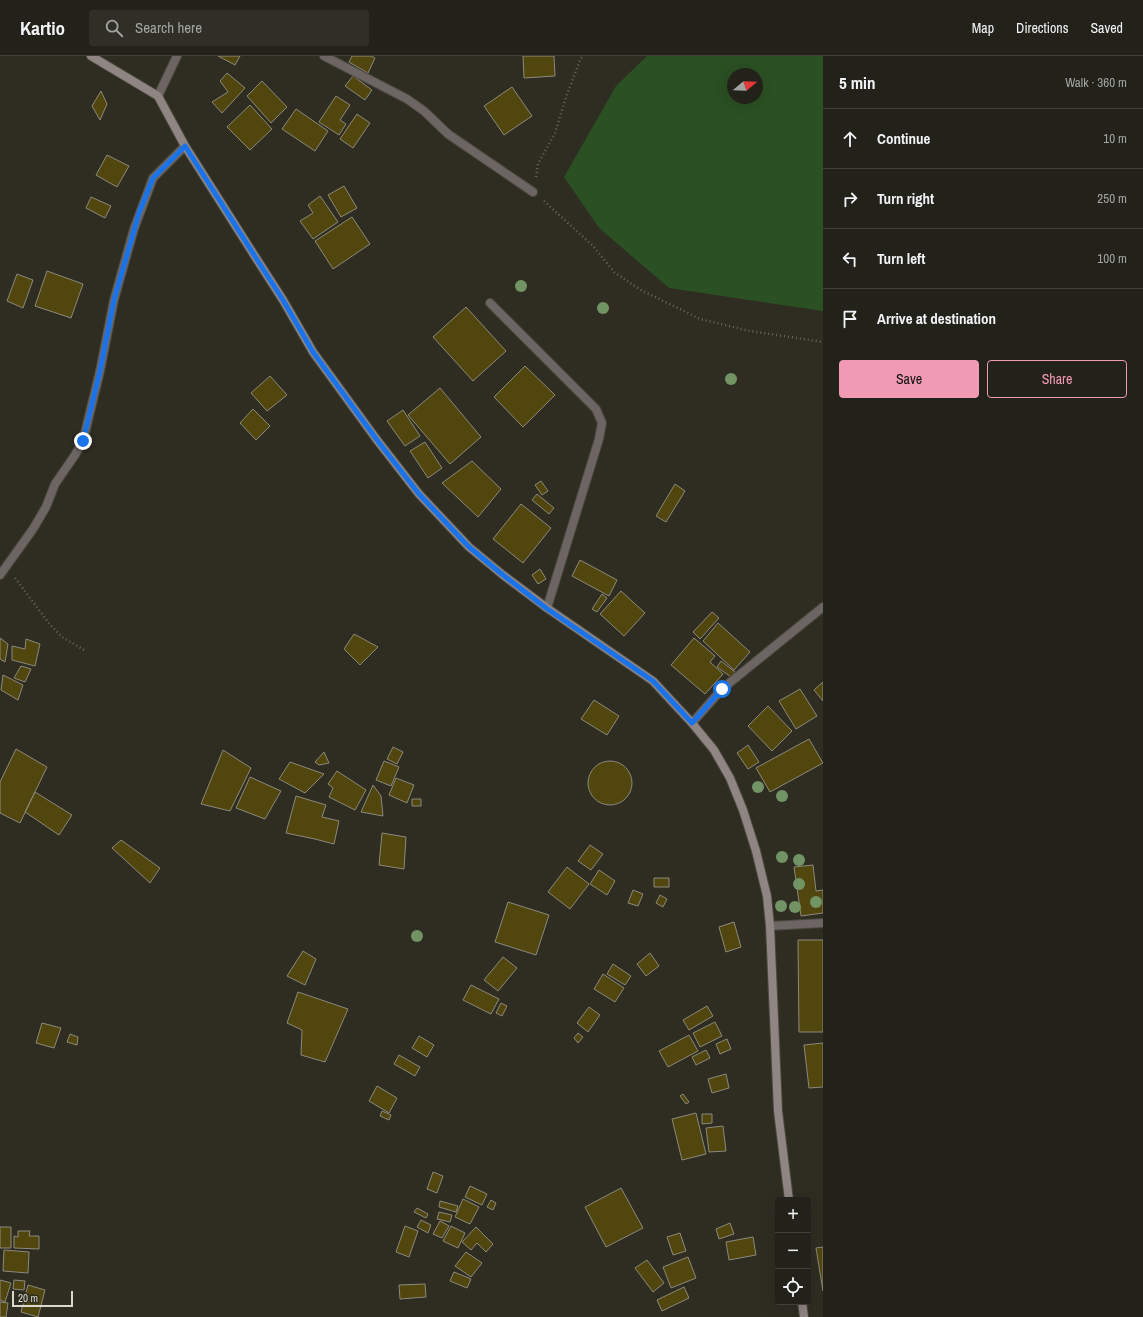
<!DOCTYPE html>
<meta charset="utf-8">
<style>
body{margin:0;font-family:"Archivo Narrow",sans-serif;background:#2f2f27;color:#f1f3f6}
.controls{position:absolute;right:12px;bottom:12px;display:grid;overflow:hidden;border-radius:4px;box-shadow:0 4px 16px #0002}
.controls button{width:36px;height:36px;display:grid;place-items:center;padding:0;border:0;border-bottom:1px solid #403f39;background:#23221a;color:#f1f3f6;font:20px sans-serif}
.compass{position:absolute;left:727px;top:12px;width:36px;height:36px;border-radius:50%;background:#23221a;box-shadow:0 4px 16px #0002;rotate:71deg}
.scale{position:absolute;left:12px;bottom:10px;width:61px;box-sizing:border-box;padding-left:4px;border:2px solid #d8d7d0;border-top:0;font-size:11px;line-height:14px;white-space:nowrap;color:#d8d7d0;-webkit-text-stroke:3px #2f2d22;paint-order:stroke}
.stop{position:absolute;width:12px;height:12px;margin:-9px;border:3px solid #1a73e8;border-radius:50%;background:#fff}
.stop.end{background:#1a73e8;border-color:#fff;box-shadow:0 1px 4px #0008}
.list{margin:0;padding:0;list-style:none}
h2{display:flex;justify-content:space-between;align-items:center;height:52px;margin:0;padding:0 16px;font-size:17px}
h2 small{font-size:13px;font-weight:400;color:#a3a4a2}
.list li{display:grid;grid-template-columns:26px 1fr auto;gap:12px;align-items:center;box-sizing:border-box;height:60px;padding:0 16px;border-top:1px solid #403f39}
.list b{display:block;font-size:15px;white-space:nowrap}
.list em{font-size:13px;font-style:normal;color:#a3a4a2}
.actions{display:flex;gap:8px;padding:12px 16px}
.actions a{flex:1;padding:9px 0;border:1px solid #f09ab4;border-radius:4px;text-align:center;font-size:14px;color:#f09ab4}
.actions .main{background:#f09ab4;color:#111}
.icon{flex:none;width:22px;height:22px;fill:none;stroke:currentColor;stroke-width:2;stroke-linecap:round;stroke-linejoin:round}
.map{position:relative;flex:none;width:823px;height:1261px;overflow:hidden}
header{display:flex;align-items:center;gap:24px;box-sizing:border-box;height:56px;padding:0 20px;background:#23221a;border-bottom:1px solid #403f39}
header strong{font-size:19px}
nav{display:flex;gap:22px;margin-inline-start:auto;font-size:14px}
.search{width:280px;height:36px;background:#2f2f27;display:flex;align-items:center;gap:10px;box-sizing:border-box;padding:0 14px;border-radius:4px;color:#a3a4a2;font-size:15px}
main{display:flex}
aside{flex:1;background:#23221a}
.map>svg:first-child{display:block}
.green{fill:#2b5023;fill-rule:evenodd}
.building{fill:#51460d;stroke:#8c897d}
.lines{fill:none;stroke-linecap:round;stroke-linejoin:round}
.service-casing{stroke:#4a483e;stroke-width:10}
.minor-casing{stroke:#4a483e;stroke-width:10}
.secondary-casing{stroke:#4a483e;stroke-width:10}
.path{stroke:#69675e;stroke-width:2.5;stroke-dasharray:1 3;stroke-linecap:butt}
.service{stroke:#6c6564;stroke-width:8}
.minor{stroke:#6c6564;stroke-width:8}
.secondary{stroke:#8f8583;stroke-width:8}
.tree{fill:#729465}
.route{stroke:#1a73e8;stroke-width:5}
</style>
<header>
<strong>Kartio</strong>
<div class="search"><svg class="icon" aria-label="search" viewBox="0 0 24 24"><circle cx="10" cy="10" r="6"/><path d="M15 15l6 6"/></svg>Search here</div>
<nav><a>Map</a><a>Directions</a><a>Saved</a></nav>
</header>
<main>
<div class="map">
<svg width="823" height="1261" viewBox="0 0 823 1261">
<rect width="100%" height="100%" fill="#2f2d22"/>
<!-- green -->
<path class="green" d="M647 0H823V255L669 232 599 172 564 121 616 30ZM733 18H757V42H733Z"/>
<!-- building -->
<path class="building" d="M218 0H240L235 9Z
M352 0H371L375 2 368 17 349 6Z
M523 0H554L555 20 524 22Z
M227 17 245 32 222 57 212 46 228 36 220 25Z
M353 20 372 34 365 44 345 30Z
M262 25 287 51 271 67 247 40Z
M512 31 532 60 504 79 484 50Z
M101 35 107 48 100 64 92 50Z
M336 40 350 49 340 64 346 68 339 79 319 66Z
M250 49 272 73 250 94 227 71Z
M296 53 328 75 315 95 282 73Z
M357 58 370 67 353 92 340 83Z
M107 99 129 110 117 131 96 119Z
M344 130 357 152 341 161 328 139Z
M320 140 338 166 313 183 300 165 313 157 308 149Z
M91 141 111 150 105 162 86 152Z
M352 161 370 188 333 213 315 185Z
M47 215 83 228 71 262 35 250Z
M17 218 33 224 23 252 7 245Z
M466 251 506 295 473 325 433 281Z
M525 310 555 339 523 371 494 341Z
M270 320 287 339 267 355 251 337Z
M440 332 481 381 450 408 408 359Z
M253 353 270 370 256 384 240 367Z
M403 354 420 380 405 390 387 365Z
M425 386 442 412 428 422 410 395Z
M472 405 501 433 478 461 442 427Z
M541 425 548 435 542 439 535 429Z
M675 428 685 435 666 466 656 460Z
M537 438 554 452 549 458 532 444Z
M521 448 551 472 523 507 493 483Z
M580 504 617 524 609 540 572 520Z
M540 513 546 523 538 528 532 519Z
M621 535 645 557 624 580 600 558Z
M602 538 607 542 597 556 592 553Z
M712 556 719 562 700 583 693 576Z
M718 567 750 596 734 614 703 585Z
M354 578 378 591 360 609 344 593Z
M0 582 8 588 5 606 0 603Z
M694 582 715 600 710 606 723 618 705 638 671 609Z
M26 583 40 588 35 610 12 604V590L25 593Z
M721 605 735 616 731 621 717 611Z
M21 610 31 613 25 626 14 622Z
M3 619 23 629 18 644 1 634Z
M823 626V645L814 634Z
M800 633 817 660 796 673 779 645Z
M594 644 619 660 607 679 581 663Z
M768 650 792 675 772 695 748 670Z
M809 683 823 707 770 736 756 712Z
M748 689 759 706 748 713 737 697Z
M393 691 403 696 397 708 387 703Z
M16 693 47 711 20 767 0 757V726Z
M223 694 251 712 230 755 201 748Z
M324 696 329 707 319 709 315 706Z
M588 727a22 22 0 1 1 44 0a22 22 0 1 1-44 0Z
M384 705 399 711 391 730 376 724Z
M290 706 324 718 305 737 279 723Z
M337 715 366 734 355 754 329 741 333 732 328 728Z
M250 721 281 735 265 763 236 752Z
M396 722 414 729 407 747 389 739Z
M373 729 381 740 383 760 361 756Z
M35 736 72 759 59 779 25 756Z
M296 740 326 749 322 761 339 765 334 788 315 783 286 777Z
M412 743H421V750H412Z
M382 777 406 781 404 813 379 809Z
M121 784 160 812 150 827 112 792Z
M590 789 603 798 591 814 578 805Z
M813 809 816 835 823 834V857L801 860 794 811Z
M567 811 589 828 570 853 548 836Z
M599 814 615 825 607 839 590 828Z
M654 822H669V831H654Z
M633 834 643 838 638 850 628 847Z
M660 839 667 843 663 851 656 847Z
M508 846 549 859 536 899 495 886Z
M734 866 741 891 726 896 719 871Z
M798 884H823V976H799Z
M303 895 316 903 305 929 287 920Z
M650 897 659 910 646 920 637 908Z
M503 901 517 912 498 935 484 924Z
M613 908 631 920 625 929 607 918Z
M603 918 624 932 615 946 594 933Z
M471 929 499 943 491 958 463 944Z
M298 936 348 953 325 1006 301 999 302 974 287 967Z
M501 947 507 950 502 960 496 957Z
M707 950 713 960 689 974 683 964Z
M589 951 600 959 588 976 577 967Z
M715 966 722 980 700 991 693 977Z
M42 967 61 972 54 992 36 987Z
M578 977 583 981 578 987 574 982Z
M70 978 78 981 77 989 67 986Z
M689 979 698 995 668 1011 659 995Z
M419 980 434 989 427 1001 412 992Z
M727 983 731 993 720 998 716 988Z
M823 987V1031L809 1032 804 989Z
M706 994 710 1002 696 1009 692 1001Z
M399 999 420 1011 415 1020 394 1008Z
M726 1018 729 1032 712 1037 708 1023Z
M377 1030 397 1042 389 1057 369 1045Z
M683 1038 689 1046 686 1048 680 1040Z
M382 1055 391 1059 389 1064 380 1060Z
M696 1057 706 1098 682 1104 672 1063Z
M702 1058H712V1067L702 1068Z
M723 1070 726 1095 709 1096 706 1072Z
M433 1116 443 1120 437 1137 427 1133Z
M470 1130 487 1138 482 1149 465 1141Z
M621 1132 643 1172 606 1191 585 1151Z
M463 1143 479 1151 470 1168 455 1161Z
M491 1144 496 1147 493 1154 487 1151Z
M440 1145 458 1150 456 1156 439 1151Z
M417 1152 428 1158 426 1162 414 1156Z
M439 1156 452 1159 450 1166 437 1163Z
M421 1164 431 1169 428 1177 417 1171Z
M440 1165 449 1170 442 1182 433 1178Z
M730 1167 734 1178 719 1183 716 1173Z
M405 1170 418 1175 409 1201 396 1196Z
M451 1170 465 1177 458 1192 443 1185Z
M0 1171H11V1192H0Z
M476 1171 493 1188 486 1196 477 1187 471 1194 462 1186Z
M18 1175H30L29 1180H39V1193L14 1192V1180L18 1181Z
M680 1177 686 1195 673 1199 667 1181Z
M753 1181 756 1199 729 1204 726 1186Z
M823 1191V1235L816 1192Z
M4 1194 29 1196 28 1217 3 1215Z
M466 1196 482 1207 471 1221 455 1210Z
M688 1201 696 1222 671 1232 663 1211Z
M647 1204 664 1227 653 1236 635 1212Z
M454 1216 471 1223 467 1232 450 1225Z
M0 1224 11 1227 5 1246 0 1244Z
M14 1224 25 1225 24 1234 13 1233Z
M425 1228 426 1241 400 1243 399 1229Z
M28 1229 45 1234 38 1261 21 1256Z
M684 1231 689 1242 662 1255 657 1244Z
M0 1246 8 1247 6 1261H0Z"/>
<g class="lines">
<!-- service casing -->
<g class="service-casing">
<path id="service" d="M490 247 596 353 602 367 599 383 547 552"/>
</g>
<!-- minor casing -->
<g class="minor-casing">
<path id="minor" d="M324 0 407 43 424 55 448 78 533 136
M158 40 177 0
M0 519 33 473 46 451 55 428 75 399 83 385 100 315 114 244 134 173 153 122 185 90
M692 667 722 633 823 551
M770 870 823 867"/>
</g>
<!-- secondary casing -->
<g class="secondary-casing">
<path id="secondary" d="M91 0 158 40 185 90 256 202 283 244 313 296 377 384 419 438 469 491 503 519 547 552 653 625 692 667 714 694 730 722 743 754 756 795 767 840 770 870 778 1055 789 1144
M802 1246 804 1261"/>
</g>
<!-- path -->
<path class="path" d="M536 121 538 108 555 77 567 38 581 2 584 0
M544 145 593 190 615 217 641 234 700 263 750 275 823 286
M15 522 48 566 62 581 86 595"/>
<!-- service -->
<use href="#service" class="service"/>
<!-- minor -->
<use href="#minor" class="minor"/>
<!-- secondary -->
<use href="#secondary" class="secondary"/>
</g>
<!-- trees -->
<g class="tree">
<circle cx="521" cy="230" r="6"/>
<circle cx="603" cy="252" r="6"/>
<circle cx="731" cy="323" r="6"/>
<circle cx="758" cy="731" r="6"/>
<circle cx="782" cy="740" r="6"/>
<circle cx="782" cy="801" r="6"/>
<circle cx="799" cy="804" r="6"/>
<circle cx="799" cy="828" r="6"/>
<circle cx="816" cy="846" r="6"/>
<circle cx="781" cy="850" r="6"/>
<circle cx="795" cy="851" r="6"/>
<circle cx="417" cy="880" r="6"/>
</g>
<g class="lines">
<!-- route -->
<path class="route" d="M83 385 100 315 114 244 139 157 153 122 185 90 256 202 283 244 313 296 377 384 419 438 469 491 503 519 546 552 653 625 692 667 722 633"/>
</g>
</svg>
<div class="controls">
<button>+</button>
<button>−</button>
<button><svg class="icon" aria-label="locate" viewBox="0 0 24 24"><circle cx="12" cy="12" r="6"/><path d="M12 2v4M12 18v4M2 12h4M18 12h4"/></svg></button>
</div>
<svg class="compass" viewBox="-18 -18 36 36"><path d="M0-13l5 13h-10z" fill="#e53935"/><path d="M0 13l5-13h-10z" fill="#a3a4a2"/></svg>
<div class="scale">20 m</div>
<div class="stop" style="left:722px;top:633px"></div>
<div class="stop end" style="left:83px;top:385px"></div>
</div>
<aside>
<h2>5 min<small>Walk · 360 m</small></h2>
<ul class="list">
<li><svg class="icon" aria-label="ahead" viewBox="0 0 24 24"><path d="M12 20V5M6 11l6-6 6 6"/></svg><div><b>Continue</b></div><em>10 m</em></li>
<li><svg class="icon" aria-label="right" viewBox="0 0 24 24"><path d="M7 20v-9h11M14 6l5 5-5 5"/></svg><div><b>Turn right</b></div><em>250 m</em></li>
<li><svg class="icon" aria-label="left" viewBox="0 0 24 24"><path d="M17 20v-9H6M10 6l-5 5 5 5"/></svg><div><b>Turn left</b></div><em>100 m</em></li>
<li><svg class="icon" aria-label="arrive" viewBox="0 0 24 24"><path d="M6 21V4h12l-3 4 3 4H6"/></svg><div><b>Arrive at destination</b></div></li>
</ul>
<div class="actions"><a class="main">Save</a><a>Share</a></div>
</aside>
</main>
